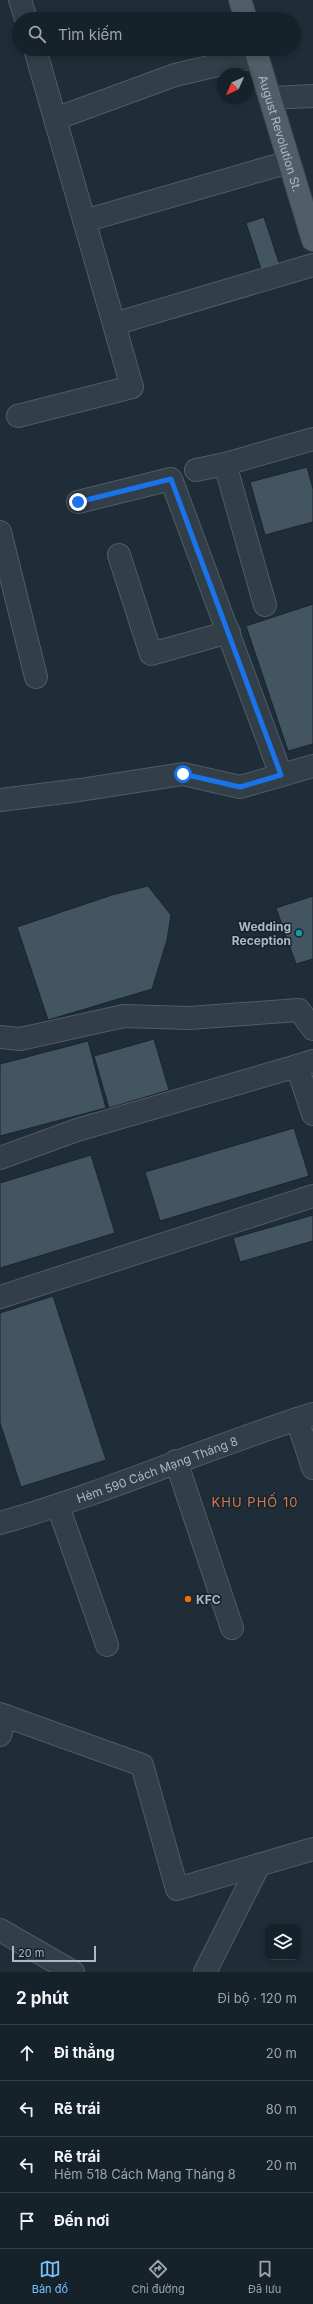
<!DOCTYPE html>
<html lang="vi">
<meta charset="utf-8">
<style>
body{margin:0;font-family:Inter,sans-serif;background:#1f2a31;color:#f1f3f6}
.controls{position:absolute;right:12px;bottom:12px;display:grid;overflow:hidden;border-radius:8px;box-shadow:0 2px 6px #0003}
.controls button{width:36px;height:36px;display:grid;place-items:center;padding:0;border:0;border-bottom:1px solid #353f46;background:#162229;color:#f1f3f6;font:20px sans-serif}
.compass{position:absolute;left:217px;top:68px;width:36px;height:36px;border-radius:50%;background:#162229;box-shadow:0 2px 6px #0003;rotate:225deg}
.scale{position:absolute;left:12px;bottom:10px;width:84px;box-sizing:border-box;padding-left:4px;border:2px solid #acb9c5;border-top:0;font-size:11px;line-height:14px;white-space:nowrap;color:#acb9c5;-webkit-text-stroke:3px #18232c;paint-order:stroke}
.stop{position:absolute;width:12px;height:12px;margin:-9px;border:3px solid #1a73e8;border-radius:50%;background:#fff}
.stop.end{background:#1a73e8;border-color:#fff;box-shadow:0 1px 4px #0008}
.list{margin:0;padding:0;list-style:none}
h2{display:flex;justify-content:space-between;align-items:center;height:52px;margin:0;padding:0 16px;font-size:17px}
h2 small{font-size:13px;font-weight:400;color:#9ea4a8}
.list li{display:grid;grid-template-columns:26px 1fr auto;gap:12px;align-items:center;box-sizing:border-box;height:56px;padding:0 16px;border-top:1px solid #353f46}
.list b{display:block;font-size:15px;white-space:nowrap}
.list p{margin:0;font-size:13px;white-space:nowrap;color:#9ea4a8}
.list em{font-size:13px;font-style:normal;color:#9ea4a8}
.icon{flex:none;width:22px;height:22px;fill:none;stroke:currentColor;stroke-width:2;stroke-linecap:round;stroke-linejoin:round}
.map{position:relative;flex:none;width:313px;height:1972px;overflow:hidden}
.search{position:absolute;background:#162229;box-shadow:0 2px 6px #0003;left:12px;right:12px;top:12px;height:44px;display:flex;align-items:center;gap:10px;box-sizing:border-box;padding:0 14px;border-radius:22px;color:#9ea4a8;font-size:15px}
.sheet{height:276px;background:#162229}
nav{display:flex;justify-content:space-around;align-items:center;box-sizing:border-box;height:56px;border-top:1px solid #353f46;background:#162229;font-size:11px;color:#9ea4a8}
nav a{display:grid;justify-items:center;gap:2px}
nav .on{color:#79c1fd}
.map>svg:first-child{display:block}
.building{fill:#445562;stroke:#1a252e}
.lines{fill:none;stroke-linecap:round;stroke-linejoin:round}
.minor-casing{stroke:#505c66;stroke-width:24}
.major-casing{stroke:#3c4751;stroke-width:24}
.minor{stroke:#323e48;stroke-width:22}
.major{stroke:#505e68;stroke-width:22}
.route{stroke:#1a73e8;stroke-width:5}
.culture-dot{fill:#0f9aa8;stroke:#18232c;stroke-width:1.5}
.food-dot{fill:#e8710a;stroke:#18232c;stroke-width:1.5}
.labels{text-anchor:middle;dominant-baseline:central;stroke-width:3;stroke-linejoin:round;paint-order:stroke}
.street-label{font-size:12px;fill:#acb9c5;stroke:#18232c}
.poi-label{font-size:12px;font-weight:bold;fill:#acb9c5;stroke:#18232c;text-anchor:end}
.neighbourhood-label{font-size:13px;letter-spacing:1px;fill:#d87854;stroke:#18232c}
</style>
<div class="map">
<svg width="313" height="1972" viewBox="0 0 313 1972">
<rect width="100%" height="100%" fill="#1e2d37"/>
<!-- building -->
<path class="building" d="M264 217 281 269 263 275 246 223Z
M307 467 313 489V522L265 535 250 482Z
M313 604V744L288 751 246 626Z
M148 886 171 915 167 940 152 989 48 1020 17 927 112 895Z
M313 896V959L296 964 276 908Z
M154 1039 169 1090 109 1108 94 1056Z
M88 1041 106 1108 0 1136V1064Z
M294 1128 309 1176 160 1221 145 1172Z
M91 1155 115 1233 0 1268V1183Z
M313 1215V1241L240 1262 233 1238Z
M53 1296 106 1460 21 1487 0 1423V1313Z"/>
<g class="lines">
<!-- minor casing -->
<g class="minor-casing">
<g id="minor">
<path d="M20 0 26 19"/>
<path d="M270 98 313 96"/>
<path d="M55 119 175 75 257 56"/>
<path d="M84 221 289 162"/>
<path d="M114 324 313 265"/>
<path d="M18 416 132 387 35 49"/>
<path d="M225 464 265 605"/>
<path d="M196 470 225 464 313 439"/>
<path d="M78 502 171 479 281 775"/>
<path d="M0 532 36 677"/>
<path d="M119 555 151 654 229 632"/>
<path d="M0 800 80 790 183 774 240 787 313 766"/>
<path d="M0 1037 20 1039 124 1016 189 1018 299 1010 313 1029"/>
<path d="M313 1061 297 1066 313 1114"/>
<path d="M0 1158 77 1130 297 1066"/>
<path d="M0 1297 313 1196"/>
<path d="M297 1419 313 1468"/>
<path d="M176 1461 232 1628"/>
<path d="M58 1506 107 1645"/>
<path id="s1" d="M0 1523C106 1493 208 1447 313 1414"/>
<path d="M0 1714 142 1765 177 1889 313 1849"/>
<path d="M0 1735 6 1716"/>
<path d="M0 1930 73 1972"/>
<path d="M205 1972 259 1865"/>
</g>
</g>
<!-- major casing -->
<g class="major-casing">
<g id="major">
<path d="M240 0 246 19"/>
<path id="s2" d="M255 49 313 240"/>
</g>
</g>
<!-- minor -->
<use href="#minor" class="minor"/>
<!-- major -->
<use href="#major" class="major"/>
</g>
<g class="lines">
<!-- route -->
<path class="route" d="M78 502 171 479 281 775 240 787 183 774"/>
</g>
<!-- markers -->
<circle class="culture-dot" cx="299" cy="933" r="4"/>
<circle class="food-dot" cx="188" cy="1599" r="4"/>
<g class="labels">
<!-- street labels -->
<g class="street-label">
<text stroke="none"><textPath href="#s2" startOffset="88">August Revolution St.</textPath></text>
<text stroke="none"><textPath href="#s1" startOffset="166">Hẻm 590 Cách Mạng Tháng 8</textPath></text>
</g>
<!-- poi labels -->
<g class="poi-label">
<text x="291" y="926">Wedding<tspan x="291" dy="14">Reception</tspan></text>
<text x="196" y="1599" text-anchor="start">KFC</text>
</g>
<!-- neighbourhood labels -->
<g class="neighbourhood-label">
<text x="255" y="1502">KHU PHỐ 10</text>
</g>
</g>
</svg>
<div class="controls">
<button><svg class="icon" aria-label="layers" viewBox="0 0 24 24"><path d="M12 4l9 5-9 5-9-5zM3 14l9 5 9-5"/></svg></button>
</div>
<svg class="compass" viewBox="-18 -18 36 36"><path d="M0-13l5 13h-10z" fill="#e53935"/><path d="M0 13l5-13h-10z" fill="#9ea4a8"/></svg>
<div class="scale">20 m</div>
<div class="stop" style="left:183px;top:774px"></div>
<div class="stop end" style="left:78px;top:502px"></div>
<div class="search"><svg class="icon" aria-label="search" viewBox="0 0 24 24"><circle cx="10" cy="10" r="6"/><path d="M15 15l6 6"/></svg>Tìm kiếm</div>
</div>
<section class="sheet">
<h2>2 phút<small>Đi bộ · 120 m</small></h2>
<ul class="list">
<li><svg class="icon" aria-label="ahead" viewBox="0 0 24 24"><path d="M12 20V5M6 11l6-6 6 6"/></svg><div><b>Đi thẳng</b></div><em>20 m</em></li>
<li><svg class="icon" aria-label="left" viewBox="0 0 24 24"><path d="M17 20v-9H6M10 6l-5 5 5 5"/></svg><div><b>Rẽ trái</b></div><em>80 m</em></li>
<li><svg class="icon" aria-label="left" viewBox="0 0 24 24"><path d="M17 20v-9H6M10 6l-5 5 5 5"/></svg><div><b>Rẽ trái</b><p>Hẻm 518 Cách Mạng Tháng 8</p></div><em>20 m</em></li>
<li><svg class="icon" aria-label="arrive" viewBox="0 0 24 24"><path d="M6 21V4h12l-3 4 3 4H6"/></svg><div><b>Đến nơi</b></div></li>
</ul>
</section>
<nav>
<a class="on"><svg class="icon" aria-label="map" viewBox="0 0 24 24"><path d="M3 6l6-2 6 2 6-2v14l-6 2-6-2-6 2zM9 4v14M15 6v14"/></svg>Bản đồ</a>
<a><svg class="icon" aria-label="directions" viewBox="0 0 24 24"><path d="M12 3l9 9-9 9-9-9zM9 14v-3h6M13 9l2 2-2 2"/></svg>Chỉ đường</a>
<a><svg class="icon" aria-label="saved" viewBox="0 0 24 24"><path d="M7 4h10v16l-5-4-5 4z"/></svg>Đã lưu</a>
</nav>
